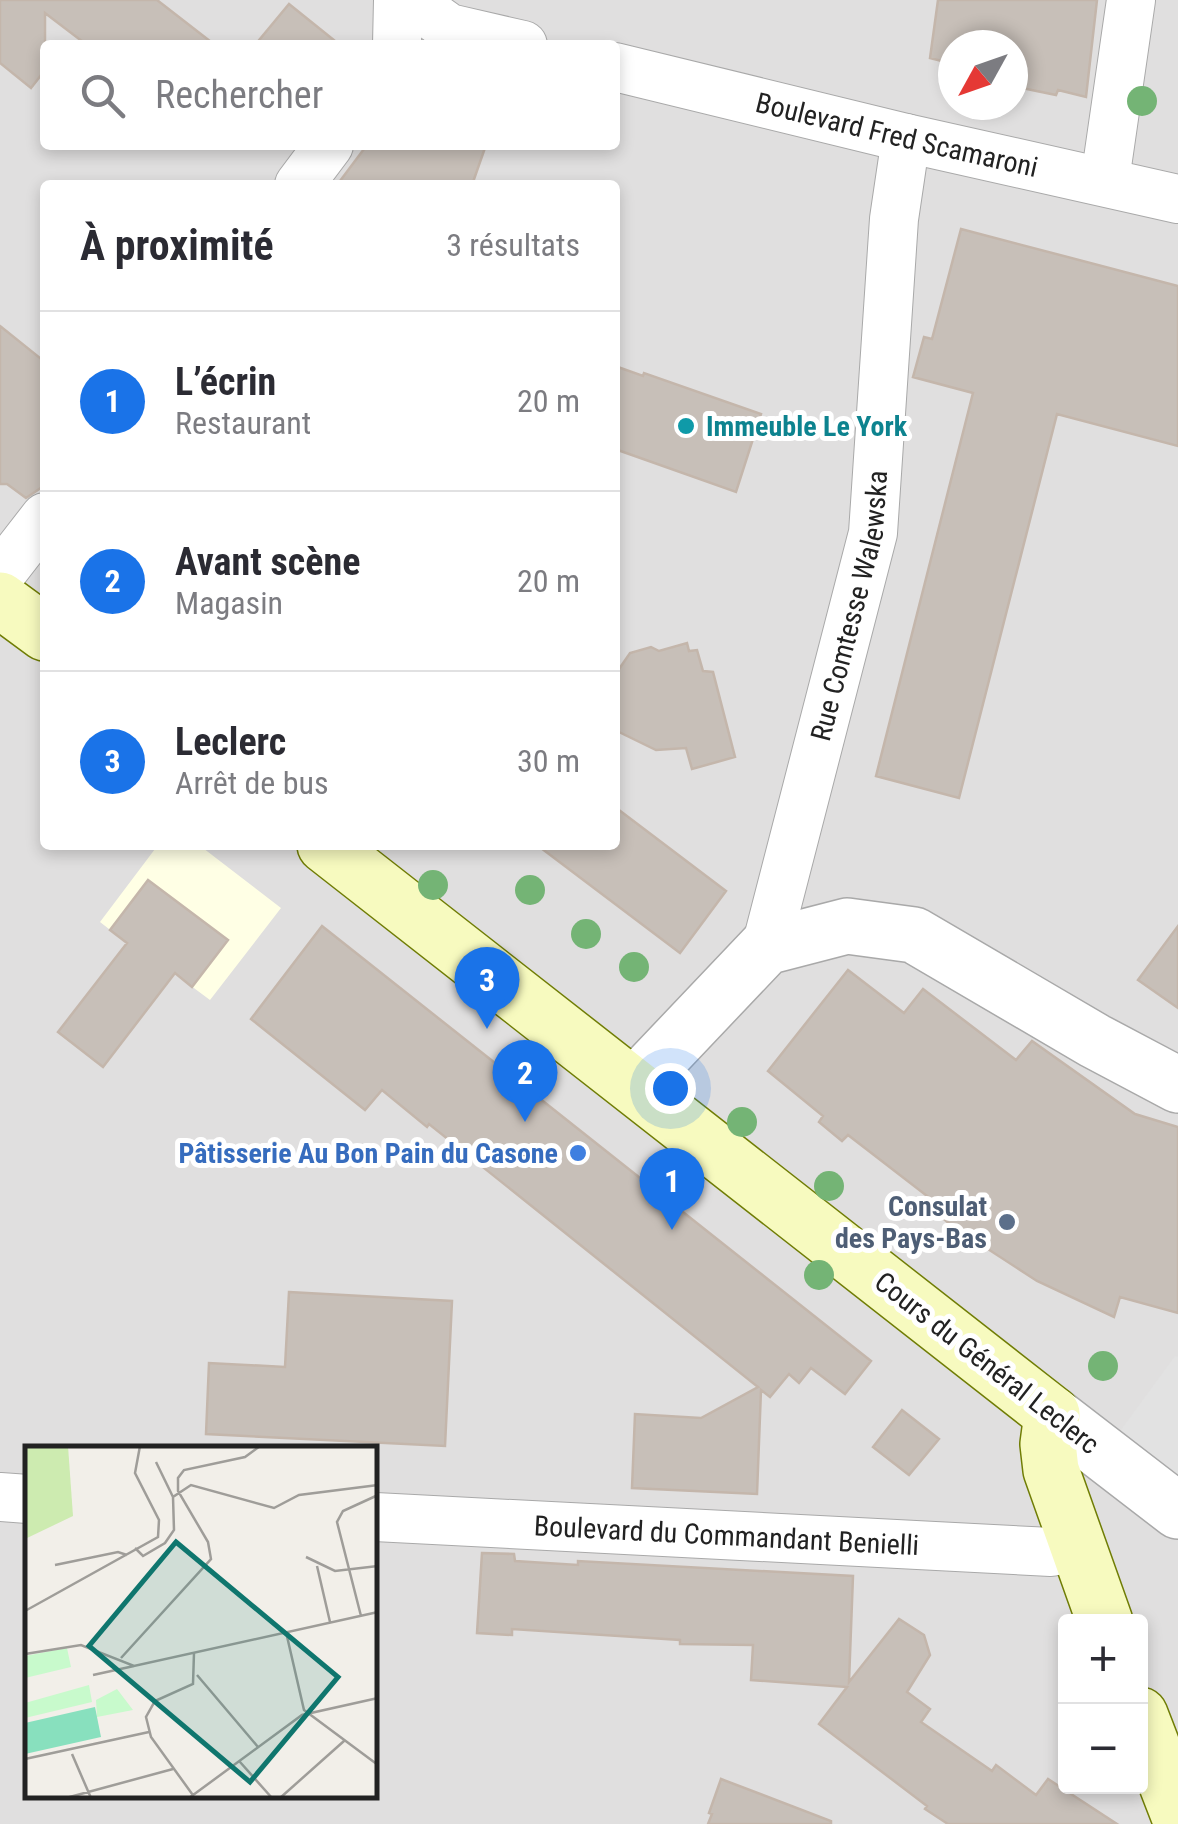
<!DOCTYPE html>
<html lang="fr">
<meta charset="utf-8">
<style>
body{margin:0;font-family:"Roboto Condensed",sans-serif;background:#f7f7f7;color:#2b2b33}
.controls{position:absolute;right:30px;bottom:30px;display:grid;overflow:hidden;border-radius:10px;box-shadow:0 5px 15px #0003}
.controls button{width:90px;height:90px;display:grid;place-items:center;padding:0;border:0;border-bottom:2px solid #e1e1e2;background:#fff;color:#2b2b33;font:50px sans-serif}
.compass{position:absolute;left:938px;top:30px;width:90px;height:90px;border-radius:50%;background:#fff;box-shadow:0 5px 15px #0003;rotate:230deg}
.you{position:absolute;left:670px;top:1088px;width:35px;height:35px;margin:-25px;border:8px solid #fff;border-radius:50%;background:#1a73e8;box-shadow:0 0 0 15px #1a73e833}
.badge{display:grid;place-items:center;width:65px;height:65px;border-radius:50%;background:#1a73e8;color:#fff;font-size:32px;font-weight:700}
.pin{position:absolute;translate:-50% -82px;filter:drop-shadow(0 2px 5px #0008)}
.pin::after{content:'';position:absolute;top:52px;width:35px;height:30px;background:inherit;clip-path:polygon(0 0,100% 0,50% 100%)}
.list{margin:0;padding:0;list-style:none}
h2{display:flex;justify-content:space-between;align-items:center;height:130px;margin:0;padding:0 40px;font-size:42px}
h2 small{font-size:32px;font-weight:400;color:#7c7c81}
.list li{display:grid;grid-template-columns:65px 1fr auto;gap:30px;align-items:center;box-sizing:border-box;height:180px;padding:0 40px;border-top:2px solid #e1e1e2}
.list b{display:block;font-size:38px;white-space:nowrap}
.list p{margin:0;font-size:32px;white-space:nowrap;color:#7c7c81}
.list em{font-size:32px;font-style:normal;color:#7c7c81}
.icon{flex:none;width:55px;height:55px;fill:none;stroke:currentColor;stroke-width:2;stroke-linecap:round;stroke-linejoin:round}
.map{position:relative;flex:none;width:1178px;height:1824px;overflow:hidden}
.search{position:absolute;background:#fff;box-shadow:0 5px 15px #0003;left:40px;top:40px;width:580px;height:110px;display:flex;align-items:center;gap:25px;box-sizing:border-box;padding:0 35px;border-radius:10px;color:#7c7c81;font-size:38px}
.panel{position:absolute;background:#fff;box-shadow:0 5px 15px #0003;left:40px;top:180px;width:580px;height:670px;border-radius:10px}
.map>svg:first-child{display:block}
.residential{fill:#e0dfdf;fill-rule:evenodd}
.education{fill:#ffffe5}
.parking{fill:#e2e2e2}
.building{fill:#c7bfb8;stroke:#c4b6ab;stroke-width:2.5}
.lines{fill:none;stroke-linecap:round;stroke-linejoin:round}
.minor-casing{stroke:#a9a9a9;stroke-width:50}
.tertiary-casing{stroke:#a9a9a9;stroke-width:58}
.secondary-casing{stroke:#707d05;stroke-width:58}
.minor{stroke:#fff;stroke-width:48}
.tertiary{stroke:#fff;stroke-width:55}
.secondary{stroke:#f7fabf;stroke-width:55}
.tree{fill:#74b475}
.culture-dot{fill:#0f9aa8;stroke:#fff;stroke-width:4}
.shop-dot{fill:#3f7fe0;stroke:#fff;stroke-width:4}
.service-dot{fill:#5c6f8a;stroke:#fff;stroke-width:4}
.labels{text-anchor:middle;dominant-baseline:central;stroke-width:10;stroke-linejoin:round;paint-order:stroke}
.street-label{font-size:28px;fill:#222;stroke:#fff}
.culture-label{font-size:28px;font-weight:bold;fill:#0d838f;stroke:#fff;text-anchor:start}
.shop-label{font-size:28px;font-weight:bold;fill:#366cbe;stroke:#fff;text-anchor:end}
.service-label{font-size:28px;font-weight:bold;fill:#4e5e75;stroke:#fff;text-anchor:end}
.inset-road{fill:none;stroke:#9f9d99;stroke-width:2.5}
.view{fill:#0f766e;fill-opacity:0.15;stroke:#0f766e;stroke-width:5}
.inset-edge{fill:none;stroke:#222;stroke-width:5}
</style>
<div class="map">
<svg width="1178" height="1824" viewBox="0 0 1178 1824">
<rect width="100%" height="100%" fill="#f2efe9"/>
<!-- residential -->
<path class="residential" d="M0 0H1178V1824H0ZM45 45H615V145H45ZM953 45H1013V105H953ZM45 185H615V845H45ZM28 1449H375V1796H28ZM1066 1622H1140V1786H1066Z"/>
<!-- education -->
<path class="education" d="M158 845H199L281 908 210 1000 175 974 103 1067 58 1032 127 943 100 922Z"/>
<!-- parking -->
<path class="parking" d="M1175 1356 1178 1357V1484L1115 1438Z"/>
<!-- building -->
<path class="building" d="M0 0H157L215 45H87L45 13V70L31 88 0 63Z
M938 0H1097L1086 97 1058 90 1056 95 1022 88 1023 82 1013 79V45H953V64L930 58Z
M289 4 340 45H255Z
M367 145H486L472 185H337Z
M961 229 1178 286V446L1057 414 959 798 876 776 973 393 913 377 924 337 932 339Z
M0 326 45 362V485L26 498 7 484H0Z
M615 366 643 376 644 373 761 414 736 492 615 449Z
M687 643 689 651 697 650 703 671 713 672 735 757 692 769 686 748 656 750 615 730V675L630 653 651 647 659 651Z
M615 807 726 891 680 953 537 845H615Z
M148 880 228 940 192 987 175 973 103 1067 58 1032 127 943 110 930Z
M322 926 871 1361 845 1394 811 1368 799 1383 789 1374 770 1397 761 1390 757 1494 632 1488 635 1414 701 1418 758 1387 429 1124 427 1127 382 1090 365 1110 251 1019Z
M1178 926V1008L1138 980Z
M848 970 904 1013 923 989 1016 1060 1032 1041 1135 1114 1178 1127V1313L1120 1297 1114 1317 1037 1281 951 1225 927 1205 931 1199 848 1135 842 1141 819 1122 823 1116 768 1071Z
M289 1292 452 1301 445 1446 206 1434 209 1363 285 1367Z
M902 1410 939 1439 909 1475 873 1447Z
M482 1553 514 1554 515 1561 578 1565V1561L853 1576 849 1682 899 1619 924 1635 930 1655 907 1692 930 1709 921 1722 992 1771 996 1765 1036 1795 1048 1779 1117 1824H948L925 1809 927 1806 819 1724 847 1687 751 1680 753 1645 680 1644V1640L512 1629V1635L477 1633Z
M721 1779 831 1821V1824H708L712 1814 709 1813Z"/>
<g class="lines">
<!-- minor casing -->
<g class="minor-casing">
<g id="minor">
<path d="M410 0 449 28 523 45"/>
<path d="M397 45 398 0"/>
<path id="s1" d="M615 67 906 138 1178 199"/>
<path d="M1105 180 1131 0"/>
<path d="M299 185 329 145"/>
<path d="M0 575 45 517"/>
<path id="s2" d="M766 947 873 533 894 219 906 138"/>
<path d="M0 1497 28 1499"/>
<path id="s3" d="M375 1517 1051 1552 1076 1547"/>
</g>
</g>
<!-- tertiary casing -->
<g class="tertiary-casing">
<path id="tertiary" d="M634 1086 766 947 847 926 914 935 1095 1041 1178 1085
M1052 1414 1178 1511"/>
</g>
<!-- secondary casing -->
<g class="secondary-casing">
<path id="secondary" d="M0 600 45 633
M325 845 1052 1414 1048 1444 1051 1470 1105 1622
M1140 1715 1178 1813"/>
</g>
<!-- minor -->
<use href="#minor" class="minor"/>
<!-- tertiary -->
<use href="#tertiary" class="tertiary"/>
<!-- secondary -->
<use href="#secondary" class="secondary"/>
</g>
<!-- trees -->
<g class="tree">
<circle cx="1142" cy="101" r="15"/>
<circle cx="433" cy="885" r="15"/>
<circle cx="530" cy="890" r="15"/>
<circle cx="586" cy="934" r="15"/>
<circle cx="634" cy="967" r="15"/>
<circle cx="742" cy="1122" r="15"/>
<circle cx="829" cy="1186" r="15"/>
<circle cx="819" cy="1275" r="15"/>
<circle cx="1103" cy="1366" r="15"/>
</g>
<!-- markers -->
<circle class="culture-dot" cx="686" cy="426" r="10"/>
<circle class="shop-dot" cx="578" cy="1153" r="10"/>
<circle class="service-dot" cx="1007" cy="1222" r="10"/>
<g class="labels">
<!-- street labels -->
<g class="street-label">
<text stroke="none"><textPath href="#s1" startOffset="290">Boulevard Fred Scamaroni</textPath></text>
<text stroke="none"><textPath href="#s2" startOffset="352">Rue Comtesse Walewska</textPath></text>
<text transform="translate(987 1363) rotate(38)">Cours du Général Leclerc</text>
<text stroke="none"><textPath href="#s3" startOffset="352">Boulevard du Commandant Benielli</textPath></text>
</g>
<!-- culture labels -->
<g class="culture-label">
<text x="706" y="426">Immeuble Le York</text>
</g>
<!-- shop labels -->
<g class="shop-label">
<text x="558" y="1153">Pâtisserie Au Bon Pain du Casone</text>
</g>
<!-- service labels -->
<g class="service-label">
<text x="987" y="1206">Consulat<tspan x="987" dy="32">des Pays-Bas</tspan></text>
</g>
</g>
<!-- overview -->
<g transform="translate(25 1446)">
<rect width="352" height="352" fill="#f2efe9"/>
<path d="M0 0H43L48 70 0 93Z" fill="#cdebb0"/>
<path d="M42 202 46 221 0 232V210ZM64 239 67 256 0 272V257ZM92 243 108 264 72 271 71 254Z" fill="#c8facc"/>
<path d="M70 261 76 291 0 308V277Z" fill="#88e0be"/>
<path class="inset-road" d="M131 16 148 51M110 102 118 110 140 97 149 84 148 51 166 39 249 62 274 49 353 39M281 111 310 125 353 120M30 119 93 106 102 109M292 120 305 176M0 165 133 91 134 74 110 27 115 0M336 170 312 76 318 65 353 49M261 186 279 264 353 319M169 207 168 238 130 255 121 271 126 291 170 352M0 208 56 199 109 220 353 166M96 212 186 113 183 96 153 45V32L159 24 220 11 235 0M68 229 109 220M172 229 233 301M47 308 66 352M0 313 124 286M215 316 247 352M41 352 148 323M164 352 277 269 353 252M255 352 319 295"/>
<path class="view" d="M151 96 313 231 225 336 64 200Z"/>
<rect width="352" height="352" class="inset-edge"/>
</g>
</svg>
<div class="controls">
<button>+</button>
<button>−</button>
</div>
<svg class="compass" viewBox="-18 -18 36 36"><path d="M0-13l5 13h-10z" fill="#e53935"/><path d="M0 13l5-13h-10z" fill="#7c7c81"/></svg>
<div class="you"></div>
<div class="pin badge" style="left:672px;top:1230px">1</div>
<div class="pin badge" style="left:525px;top:1122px">2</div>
<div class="pin badge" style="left:487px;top:1029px">3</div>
<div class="search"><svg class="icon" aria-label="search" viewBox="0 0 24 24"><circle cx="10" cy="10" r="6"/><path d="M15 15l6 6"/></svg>Rechercher</div>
<section class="panel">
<h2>À proximité<small>3 résultats</small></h2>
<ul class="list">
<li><span class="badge">1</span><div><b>L’écrin</b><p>Restaurant</p></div><em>20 m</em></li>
<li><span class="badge">2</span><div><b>Avant scène</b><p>Magasin</p></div><em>20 m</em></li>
<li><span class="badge">3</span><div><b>Leclerc</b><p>Arrêt de bus</p></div><em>30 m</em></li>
</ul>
</section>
</div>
